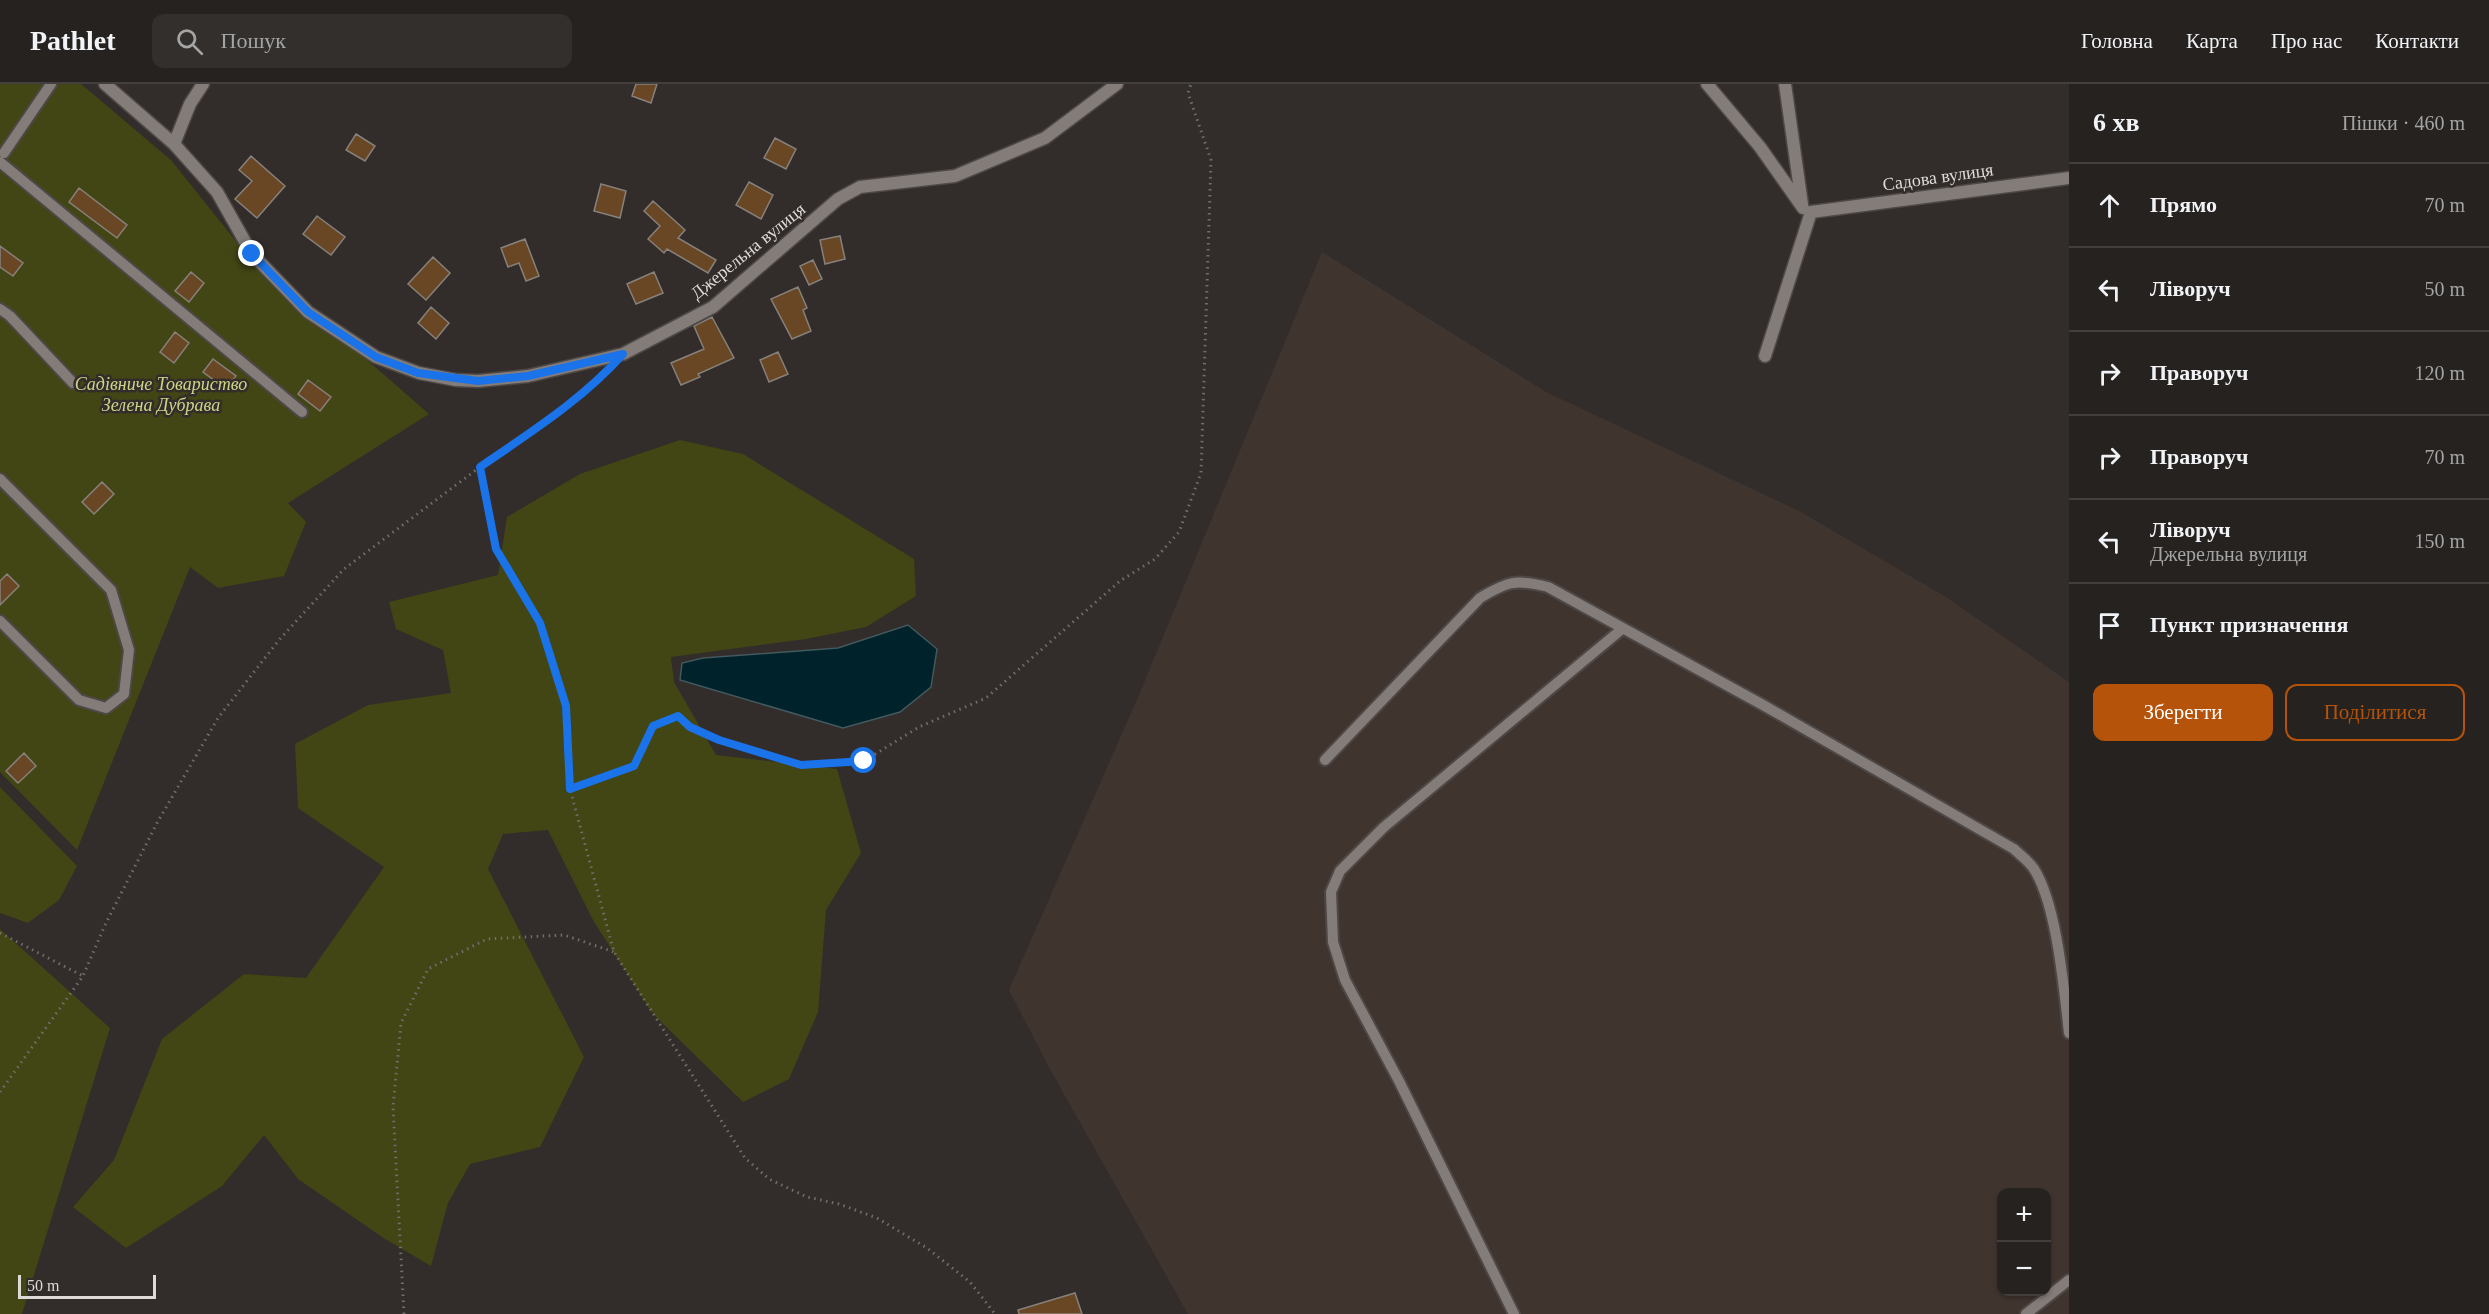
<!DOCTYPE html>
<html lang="uk">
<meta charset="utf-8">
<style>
body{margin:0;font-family:"Times New Roman",serif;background:#322f2d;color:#f1f3f6}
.controls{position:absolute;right:18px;bottom:18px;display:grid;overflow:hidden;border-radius:12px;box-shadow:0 2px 4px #0004}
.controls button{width:54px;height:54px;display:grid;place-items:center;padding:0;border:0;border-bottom:2px solid #423f3e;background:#262220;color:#f1f3f6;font:30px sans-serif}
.scale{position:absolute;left:18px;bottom:15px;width:138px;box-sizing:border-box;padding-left:6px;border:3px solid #dddad8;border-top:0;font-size:16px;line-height:21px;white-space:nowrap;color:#dddad8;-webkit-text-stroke:4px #322d2a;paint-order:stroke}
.stop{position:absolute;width:18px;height:18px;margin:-14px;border:4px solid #1a73e8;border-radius:50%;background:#fff}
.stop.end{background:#1a73e8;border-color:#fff;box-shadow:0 2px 6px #0008}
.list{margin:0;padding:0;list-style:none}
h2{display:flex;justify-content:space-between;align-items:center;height:78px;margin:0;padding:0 24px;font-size:26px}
h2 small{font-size:20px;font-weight:400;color:#a4a4a5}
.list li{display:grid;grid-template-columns:39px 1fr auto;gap:18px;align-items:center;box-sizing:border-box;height:84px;padding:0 24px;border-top:2px solid #423f3e}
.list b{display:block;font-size:22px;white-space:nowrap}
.list p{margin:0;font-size:20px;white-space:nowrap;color:#a4a4a5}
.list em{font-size:20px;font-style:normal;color:#a4a4a5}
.actions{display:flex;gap:12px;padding:18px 24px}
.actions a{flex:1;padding:14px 0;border:2px solid #b45309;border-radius:12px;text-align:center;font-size:21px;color:#b45309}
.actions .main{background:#b45309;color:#fff}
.icon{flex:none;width:33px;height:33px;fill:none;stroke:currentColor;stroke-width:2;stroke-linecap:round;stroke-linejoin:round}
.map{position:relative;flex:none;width:2069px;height:1230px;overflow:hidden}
header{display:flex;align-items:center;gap:36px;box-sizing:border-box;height:84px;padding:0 30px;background:#262220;border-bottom:2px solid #423f3e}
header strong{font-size:28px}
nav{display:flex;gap:33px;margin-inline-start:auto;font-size:21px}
.search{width:420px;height:54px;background:#322f2d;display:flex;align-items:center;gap:15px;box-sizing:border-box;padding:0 21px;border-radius:12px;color:#a4a4a5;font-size:22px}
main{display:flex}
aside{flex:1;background:#262220}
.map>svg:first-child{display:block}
.built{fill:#40342f;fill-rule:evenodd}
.green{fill:#424514}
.water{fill:#00222a;stroke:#42595e;stroke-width:1.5}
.building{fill:#6a4724;stroke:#86817c;stroke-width:1.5}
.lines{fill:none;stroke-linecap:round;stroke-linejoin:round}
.service-casing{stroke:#4d4846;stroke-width:14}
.minor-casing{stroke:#4d4846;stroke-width:15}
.path{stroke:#726e6b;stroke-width:3;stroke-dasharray:1.5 4.5;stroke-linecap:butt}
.service{stroke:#837c79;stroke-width:10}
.minor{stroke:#837c79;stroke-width:12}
.route{stroke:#1a73e8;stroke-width:8}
.labels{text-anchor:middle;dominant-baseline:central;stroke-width:5;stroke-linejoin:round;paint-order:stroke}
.street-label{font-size:18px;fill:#dddad8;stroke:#322d2a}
.park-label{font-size:18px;font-style:italic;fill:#ced487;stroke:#322d2a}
</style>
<header>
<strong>Pathlet</strong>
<div class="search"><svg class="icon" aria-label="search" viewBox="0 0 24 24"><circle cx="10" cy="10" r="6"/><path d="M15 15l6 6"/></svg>Пошук</div>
<nav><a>Головна</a><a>Карта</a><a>Про нас</a><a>Контакти</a></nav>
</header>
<main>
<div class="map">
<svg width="2069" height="1230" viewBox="0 0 2069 1230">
<rect width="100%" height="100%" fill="#322d2a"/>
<!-- built -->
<path class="built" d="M1322 168 1546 308 1799 427 1946 513 2069 598V1230H1188L1051 987 1009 906 1139 611ZM2002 1108H2046V1208H2002Z"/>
<!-- green -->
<path class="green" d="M0 0H81L171 76 247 171 429 330 288 419 306 438 284 492 218 504 190 483 77 766 0 688Z
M680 356 743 370 914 475 916 512 866 543 806 555 671 573 674 598 716 671 837 685 861 769 826 826 818 928 789 995 743 1018 652 929 593 836 548 746 503 750 488 785 584 973 540 1063 470 1080 448 1119 431 1182 385 1155 298 1095 264 1051 222 1102 126 1164 73 1123 114 1076 162 955 244 890 306 894 384 783 298 724 295 660 368 621 451 609 443 566 396 545 389 518 498 491 507 433 580 390Z
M0 703 77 782 59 816 28 839 0 829Z
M0 845 110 944 22 1230H0Z"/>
<!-- water -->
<path class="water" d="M908 541 937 565 931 603 900 628 843 644 680 596 682 579 703 574 838 564Z"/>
<!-- building -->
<path class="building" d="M636 0H657L651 19 632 12Z
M356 50 375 62 365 77 346 66Z
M775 54 796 65 786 85 764 74Z
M251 72 285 102 257 134 235 115 252 97 239 86Z
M749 98 773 111 761 135 736 121Z
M601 100 626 107 620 134 594 127Z
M79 104 127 141 117 154 69 118Z
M653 117 685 146 678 154 716 176 708 189 667 165 664 169 648 155 660 142 644 127Z
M317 132 345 153 331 171 303 150Z
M840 152 845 175 825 180 820 156Z
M525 155 539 192 526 197 519 179 508 183 501 164Z
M0 162 23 179 13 192 0 183Z
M433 173 450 189 426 216 408 200Z
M813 176 822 195 809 201 800 182Z
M191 188 204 199 189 218 175 207Z
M654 188 663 209 636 220 627 200Z
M798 203 807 224 803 226 811 247 792 255 771 215Z
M431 223 449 239 436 255 418 239Z
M712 233 734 274 698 290 700 293 681 301 671 279 704 265 694 242Z
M175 248 189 259 174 279 160 268Z
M778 268 788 290 769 298 760 276Z
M213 275 236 292 226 305 203 288Z
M308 296 331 313 320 327 298 310Z
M102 398 114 410 94 430 82 418Z
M7 490 19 502 0 521V497Z
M24 669 36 682 18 699 6 687Z
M1075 1209 1082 1230H1019L1018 1226Z"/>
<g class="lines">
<!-- service casing -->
<g class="service-casing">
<path id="service" d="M4 69 51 0
M0 78 302 328
M0 225 10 232 73 299
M0 395 111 506 129 566 124 610 106 624 79 616 0 537
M1325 676 1480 514C1508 497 1516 495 1548 503L1763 621 2014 765C2020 771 2029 777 2034 785 2057 821 2064 906 2069 949
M1514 1230 1399 997 1345 896 1333 858 1331 808 1340 787 1384 743 1622 545
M2026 1230 2069 1196"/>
</g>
<!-- minor casing -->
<g class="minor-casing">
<path id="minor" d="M105 0 174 60 217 108 252 170 308 228 376 273 419 289 456 296 478 297 528 292 623 270 713 223 838 115 860 103 955 92 1045 54 1117 0
M1707 0 1760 63 1803 124
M1785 0 1802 120
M174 60 190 20 203 0
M1811 128 2069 94
M1765 272 1811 128"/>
</g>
<!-- path -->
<path class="path" d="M480 383 496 465 540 539 566 622 570 705 614 868 745 1074 769 1095 807 1113 839 1120 877 1134 927 1164 970 1198 995 1230
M570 705 634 682C645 656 648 639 678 632L690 643 719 656 801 681 864 677 919 643 986 614 1120 497 1155 475 1179 448 1201 389 1211 76 1188 9 1191 0
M0 849 83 892
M0 1008 83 892 105 841 157 739 218 634 279 556 344 485 480 383 564 326 605 290
M404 1230 393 1023 401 939 428 885 487 855 564 851 614 868"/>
<!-- service -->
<use href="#service" class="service"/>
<!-- minor -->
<use href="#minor" class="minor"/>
</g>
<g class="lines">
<!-- route -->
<path class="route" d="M252 170 308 228 376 273 418 289 478 297 528 292 623 270C582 316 531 348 480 383L496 465 540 539 566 622 570 705 634 682 653 642 678 632 690 643 719 656 801 681 864 677"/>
</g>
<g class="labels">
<!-- street labels -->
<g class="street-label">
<text transform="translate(1938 93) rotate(-8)">Садова вулиця</text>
<text transform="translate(748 167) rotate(-39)">Джерельна вулиця</text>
</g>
<!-- park labels -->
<g class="park-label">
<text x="161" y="300">Садівниче Товариство<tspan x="161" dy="21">Зелена Дубрава</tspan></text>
</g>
</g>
</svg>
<div class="controls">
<button>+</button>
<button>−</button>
</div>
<div class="scale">50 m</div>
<div class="stop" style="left:864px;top:677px"></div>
<div class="stop end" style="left:252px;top:170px"></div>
</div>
<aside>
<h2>6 хв<small>Пішки · 460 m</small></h2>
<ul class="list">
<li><svg class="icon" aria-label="ahead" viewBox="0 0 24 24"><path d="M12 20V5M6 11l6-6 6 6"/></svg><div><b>Прямо</b></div><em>70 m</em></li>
<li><svg class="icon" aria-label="left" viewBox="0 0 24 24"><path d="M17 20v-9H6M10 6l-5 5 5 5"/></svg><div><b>Ліворуч</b></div><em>50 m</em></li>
<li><svg class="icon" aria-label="right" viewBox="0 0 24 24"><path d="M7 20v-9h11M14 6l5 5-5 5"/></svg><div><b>Праворуч</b></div><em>120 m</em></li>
<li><svg class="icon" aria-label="right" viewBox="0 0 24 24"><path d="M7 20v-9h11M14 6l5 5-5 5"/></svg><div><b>Праворуч</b></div><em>70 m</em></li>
<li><svg class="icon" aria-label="left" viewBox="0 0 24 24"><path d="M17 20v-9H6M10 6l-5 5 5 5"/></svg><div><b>Ліворуч</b><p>Джерельна вулиця</p></div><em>150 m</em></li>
<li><svg class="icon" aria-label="arrive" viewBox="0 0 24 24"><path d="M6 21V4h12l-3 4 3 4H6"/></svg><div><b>Пункт призначення</b></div></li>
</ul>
<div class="actions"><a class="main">Зберегти</a><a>Поділитися</a></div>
</aside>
</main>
